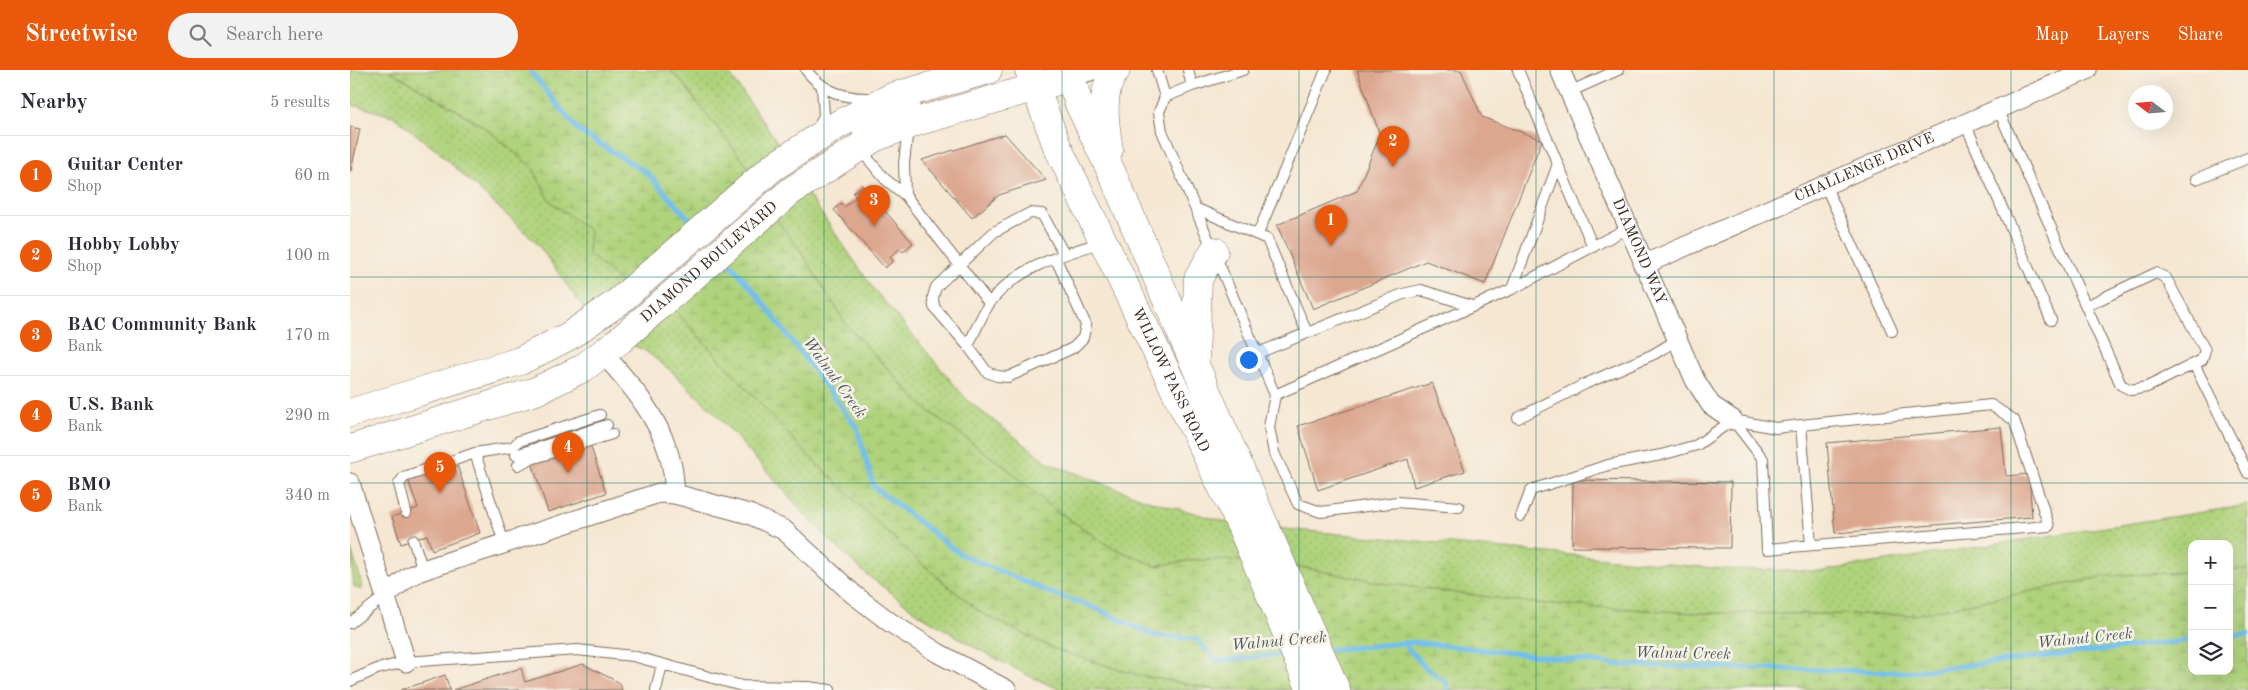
<!DOCTYPE html>
<meta charset="utf-8">
<style>
body{margin:0;font-family:"Old Standard TT",serif;background:#f2f2f3;color:#2b2b33}
.controls{position:absolute;right:15px;bottom:15px;display:grid;overflow:hidden;border-radius:10px;box-shadow:0 5px 20px #0002}
.controls button{width:45px;height:45px;display:grid;place-items:center;padding:0;border:0;border-bottom:1px solid #e1e1e2;background:#fff;color:#2b2b33;font:25px sans-serif}
.compass{position:absolute;left:1778px;top:15px;width:45px;height:45px;border-radius:50%;background:#fff;box-shadow:0 5px 20px #0002;rotate:286deg}
.you{position:absolute;left:898px;top:289px;width:18px;height:18px;margin:-12px;border:4px solid #fff;border-radius:50%;background:#1a73e8;box-shadow:0 0 0 8px #1a73e833}
.badge{display:grid;place-items:center;width:32px;height:32px;border-radius:50%;background:#ea580c;color:#fff;font-size:16px;font-weight:700}
.pin{position:absolute;translate:-50% -41px;filter:drop-shadow(0 1px 2px #0008)}
.pin::after{content:'';position:absolute;top:26px;width:18px;height:15px;background:inherit;clip-path:polygon(0 0,100% 0,50% 100%)}
.list{margin:0;padding:0;list-style:none}
h2{display:flex;justify-content:space-between;align-items:center;height:65px;margin:0;padding:0 20px;font-size:21px}
h2 small{font-size:16px;font-weight:400;color:#7c7c81}
.list li{display:grid;grid-template-columns:32px 1fr auto;gap:15px;align-items:center;box-sizing:border-box;height:80px;padding:0 20px;border-top:1px solid #e1e1e2}
.list b{display:block;font-size:19px;white-space:nowrap}
.list p{margin:0;font-size:16px;white-space:nowrap;color:#7c7c81}
.list em{font-size:16px;font-style:normal;color:#7c7c81}
.icon{flex:none;width:28px;height:28px;fill:none;stroke:currentColor;stroke-width:2;stroke-linecap:round;stroke-linejoin:round}
.map{position:relative;flex:none;width:1898px;height:620px;overflow:hidden}
header{display:flex;align-items:center;gap:30px;box-sizing:border-box;height:70px;padding:0 25px;background:#ea580c;color:#fff}
header strong{font-size:24px}
nav{display:flex;gap:28px;margin-inline-start:auto;font-size:18px}
.search{width:350px;height:45px;background:#f2f2f3;display:flex;align-items:center;gap:12px;box-sizing:border-box;padding:0 18px;border-radius:28px;color:#7c7c81;font-size:19px}
main{display:flex}
aside{flex:1;background:#fff}
.map>svg:first-child{display:block}
.grass{fill:url(#grass-dots);stroke:#757e4d}
.wetland{fill:url(#wetland-marsh);stroke:#757e4d}
.lines{fill:none;stroke-linecap:round;stroke-linejoin:round}
.stream{stroke:#72bfec;stroke-width:5}
.building{fill:#dca68f}
.service-casing{stroke:#7c6c5d;stroke-width:12}
.minor-casing{stroke:#7c6c5d;stroke-width:21}
.tertiary-casing{stroke:#7c6c5d;stroke-width:26}
.secondary-casing{stroke:#7c6c5d;stroke-width:29}
.primary-casing{stroke:#7c6c5d;stroke-width:29}
.service{stroke:#fff;stroke-width:10}
.minor{stroke:#fff;stroke-width:19}
.tertiary{stroke:#fff;stroke-width:24}
.secondary{stroke:#fff;stroke-width:28}
.primary{stroke:#fff;stroke-width:28}
.grid{fill:none;stroke:#0f766e;stroke-width:1;stroke-opacity:0.55}
.labels{text-anchor:middle;dominant-baseline:central;stroke-width:5;stroke-linejoin:round;paint-order:stroke}
.street-label{font-size:15px;fill:#3b2a1e;stroke:#f7f3e8}
.water-label{font-size:16px;font-style:italic;fill:#4c575c;stroke:#f7f3e8}
</style>
<header>
<strong>Streetwise</strong>
<div class="search"><svg class="icon" aria-label="search" viewBox="0 0 24 24"><circle cx="10" cy="10" r="6"/><path d="M15 15l6 6"/></svg>Search here</div>
<nav><a>Map</a><a>Layers</a><a>Share</a></nav>
</header>
<main>
<aside>
<h2>Nearby<small>5 results</small></h2>
<ul class="list">
<li><span class="badge">1</span><div><b>Guitar Center</b><p>Shop</p></div><em>60 m</em></li>
<li><span class="badge">2</span><div><b>Hobby Lobby</b><p>Shop</p></div><em>100 m</em></li>
<li><span class="badge">3</span><div><b>BAC Community Bank</b><p>Bank</p></div><em>170 m</em></li>
<li><span class="badge">4</span><div><b>U.S. Bank</b><p>Bank</p></div><em>290 m</em></li>
<li><span class="badge">5</span><div><b>BMO</b><p>Bank</p></div><em>340 m</em></li>
</ul>
</aside>
<div class="map">
<svg width="1898" height="620" viewBox="0 0 1898 620">
<defs>
<pattern id="grass-dots" width="8" height="8" patternUnits="userSpaceOnUse" patternTransform="scale(1.25)"><rect width="8" height="8" fill="#afd37c"/><path d="M2 2h.1M6 6h.1" fill="none" stroke="#97b56b" stroke-width="1.8" stroke-linecap="round"/></pattern>
<pattern id="wetland-marsh" width="20" height="14" patternUnits="userSpaceOnUse" patternTransform="scale(1.25)"><rect width="20" height="14" fill="#afd37c"/><path d="M1 5h8M5 5V1M11 12h8M15 12V8" fill="none" stroke="#97b56b"/></pattern>
</defs>
<rect width="100%" height="100%" fill="#f7f3e8"/>
<filter id="ink" filterUnits="userSpaceOnUse"><feTurbulence type="fractalNoise" baseFrequency=".02" numOctaves="2"/><feDisplacementMap in="SourceGraphic" scale="10" xChannelSelector="R" yChannelSelector="G"/><feConvolveMatrix kernelMatrix="1 2 1 2 8 2 1 2 1" color-interpolation-filters="sRGB"/></filter>
<filter id="wash" filterUnits="userSpaceOnUse"><feTurbulence type="fractalNoise" baseFrequency=".0096" numOctaves="4" result="noise"/><feDisplacementMap in="SourceGraphic" scale="20" xChannelSelector="R" yChannelSelector="G"/><feGaussianBlur stdDeviation="1.12" result="paint"/><feColorMatrix in="noise" values="0 0 0 0 0 0 0 0 0 0 0 0 0 0 0 0 0 1.4 0 .05"/><feComposite in="paint" operator="in"/></filter>
<g filter="url(#wash)">
<rect width="100%" height="100%" fill="#f5e7d2"/>
<!-- grass -->
<path class="grass" d="M0 0H39L133 56 183 98 200 131 241 161 261 202 281 221 242 250 186 172 87 81 43 46 0 34Z
M319 0H377L438 87 408 110 330 10Z
M451 114 523 218 618 331 699 393 797 430 891 456 906 491 844 490 806 496 761 477 704 439 655 397 573 337 495 253 450 180 419 140Z
M316 230 450 377 559 483 630 542 704 579 784 604 867 620H711L677 605 624 577 569 544 516 504 467 458 363 341 320 300 294 280 270 270Z
M1898 435V499L1879 500V474H1842V502L1757 506 1565 545 1344 543 1183 533 1032 513 930 493 914 457 1374 499 1472 501Z
M0 476 10 507 12 520 4 517Z"/>
<!-- wetland -->
<path class="wetland" d="M39 0H319L330 10 408 110 281 221 238 184 240 161 200 131 183 98 133 56Z
M419 140 450 180 495 253 573 337 655 397 704 439 761 477 806 496 844 490 906 491 961 620H867L784 604 704 579 630 542 559 483 450 377 316 230Z
M930 493 1032 513 1183 533 1344 543 1564 545 1757 506 1842 502V601H1879V500L1898 499V620H986Z"/>
<g class="lines">
<!-- stream -->
<path class="stream" d="M179 0 229 61 297 103 344 154
M375 188 405 222 507 358 524 417 610 484 701 523 743 537 805 566 846 569 867 591 937 584
M1879 566 1898 564
M1053 573 1077 599 1097 613V620
M978 580 1063 572 1271 595 1558 602 1842 570"/>
</g>
<g id="blocks">
<!-- building -->
<path class="building" d="M1007 0H1111L1132 47 1192 70 1135 214 1076 191 963 239 927 155 1007 121 1030 65Z
M0 57 10 59 1 101H0Z
M655 64 696 110 649 125 622 148 572 90Z
M512 115 563 173 553 182 550 178 540 187 543 191 535 198 484 140 491 133 494 137 506 127 503 123Z
M1082 313 1115 401 1064 417 1058 389 968 420 948 356Z
M1651 357 1656 406 1679 404 1682 447 1485 463 1477 373Z
M240 374 256 423 198 442 178 380Z
M106 392 130 463 82 480 77 465 51 474 42 447 68 438 58 409Z
M1223 410 1381 412 1380 478 1222 477Z
M233 594 270 613 272 620H103L171 598 175 612Z
M95 605 100 620H51Z"/>
</g>
</g>
<g filter="url(#ink)">
<use href="#blocks" fill-opacity="0" stroke="#7c6c5d" stroke-width="1"/>
<g class="lines">
<!-- service casing -->
<g class="service-casing">
<path id="service" d="M456 0C472 21 495 29 521 28
M807 0 815 27
M838 0 842 16
M893 0 842 16 815 27 809 42 812 61 845 138 917 169 957 263
M1168 0 1243 177
M1219 22 1268 0
M1648 39 1771 315 1781 320 1797 317 1852 290 1855 280 1816 208 1806 203 1736 236
M1615 53 1701 250
M468 59 474 45 472 17
M513 75 519 90 535 109 555 125 639 233
M1846 109 1898 88
M1475 115 1542 261
M555 125 554 93 558 58
M845 138 925 325 919 357 924 383 948 434 971 442 1047 432 1109 437
M908 164 976 0
M706 189 736 255 733 268 723 278 658 307 647 306 637 302 618 276 584 237 583 227 586 217 644 162 680 143 692 144 714 184
M1162 219 1208 94
M618 276C625 262 631 246 639 234 664 198 714 184 753 172
M908 283 1053 224 1071 220 1122 236
M1844 294 1898 403
M925 325 1162 219 1278 158
M1168 348 1235 314 1304 284 1327 270
M1451 355 1426 358 1383 350 1413 389 1417 479 1699 456 1664 350 1641 335 1451 355 1461 475
M166 385 257 355
M168 395 178 390 262 364
M56 442 49 414 54 407 125 383
M1171 446 1181 420 1258 395 1311 385 1347 375 1383 350
M63 470 73 500
M154 473 125 383 163 377 169 371 250 345
M0 553 35 526
M0 611 27 599 56 592 227 580 283 586 392 616 458 617 480 620
M306 620 312 594"/>
</g>
<!-- minor casing -->
<g class="minor-casing">
<g id="minor">
<path id="s1" d="M1210 0 1345 310 1361 335 1383 350"/>
<path d="M721 7 743 0"/>
<path id="s2" d="M1293 195 1737 0"/>
<path d="M252 283C282 314 314 354 322 397 324 406 324 415 325 424"/>
<path d="M0 413 56 592"/>
<path d="M35 526 58 507 73 500 309 423 325 424 399 444 434 460 503 524 541 553 588 583 657 620"/>
</g>
</g>
<!-- tertiary casing -->
<g class="tertiary-casing">
<path id="tertiary" d="M513 75C514 46 539 51 556 35 559 31 561 25 563 20"/>
</g>
<!-- secondary casing -->
<g class="secondary-casing">
<g id="secondary">
<path d="M0 343 170 291 219 266 268 232 423 97 489 54 542 27 638 0"/>
<path id="s3" d="M0 379 186 321 233 298 270 270 441 121 524 68 569 51 721 7"/>
</g>
</g>
<!-- primary casing -->
<g class="primary-casing">
<g id="primary">
<path id="s4" d="M679 0 707 76 891 456 961 620"/>
<path d="M718 0 729 34 761 101 986 620"/>
<path d="M759 80C755 55 749 21 766 0"/>
<path d="M845 288 848 209 864 181"/>
</g>
</g>
<!-- service -->
<use href="#service" class="service"/>
<!-- minor -->
<use href="#minor" class="minor"/>
<!-- tertiary -->
<use href="#tertiary" class="tertiary"/>
<!-- secondary -->
<use href="#secondary" class="secondary"/>
<!-- primary -->
<use href="#primary" class="primary"/>
</g>
</g>
<!-- grid -->
<path class="grid" d="M237 0V620M474 0V620M712 0V620M949 0V620M1186 0V620M1424 0V620M1661 0V620M0 207H1898M0 413H1898"/>
<g class="labels">
<!-- street labels -->
<g class="street-label">
<text stroke="none"><textPath href="#s2" startOffset="242">CHALLENGE DRIVE</textPath></text>
<text stroke="none"><textPath href="#s1" startOffset="198">DIAMOND WAY</textPath></text>
<text stroke="none"><textPath href="#s3" startOffset="412">DIAMOND BOULEVARD</textPath></text>
<text stroke="none"><textPath href="#s4" startOffset="341">WILLOW PASS ROAD</textPath></text>
</g>
<!-- water labels -->
<g class="water-label">
<text transform="translate(484 308) rotate(54)">Walnut Creek</text>
<text transform="translate(1735 569) rotate(-6)">Walnut Creek</text>
<text transform="translate(929 572) rotate(-5)">Walnut Creek</text>
<text transform="translate(1333 584) rotate(1)">Walnut Creek</text>
</g>
</g>
</svg>
<div class="controls">
<button>+</button>
<button>−</button>
<button><svg class="icon" aria-label="layers" viewBox="0 0 24 24"><path d="M12 4l9 5-9 5-9-5zM3 14l9 5 9-5"/></svg></button>
</div>
<svg class="compass" viewBox="-18 -18 36 36"><path d="M0-13l5 13h-10z" fill="#e53935"/><path d="M0 13l5-13h-10z" fill="#7c7c81"/></svg>
<div class="you"></div>
<div class="pin badge" style="left:981px;top:176px">1</div>
<div class="pin badge" style="left:1043px;top:97px">2</div>
<div class="pin badge" style="left:524px;top:156px">3</div>
<div class="pin badge" style="left:218px;top:403px">4</div>
<div class="pin badge" style="left:90px;top:423px">5</div>
</div>
</main>
